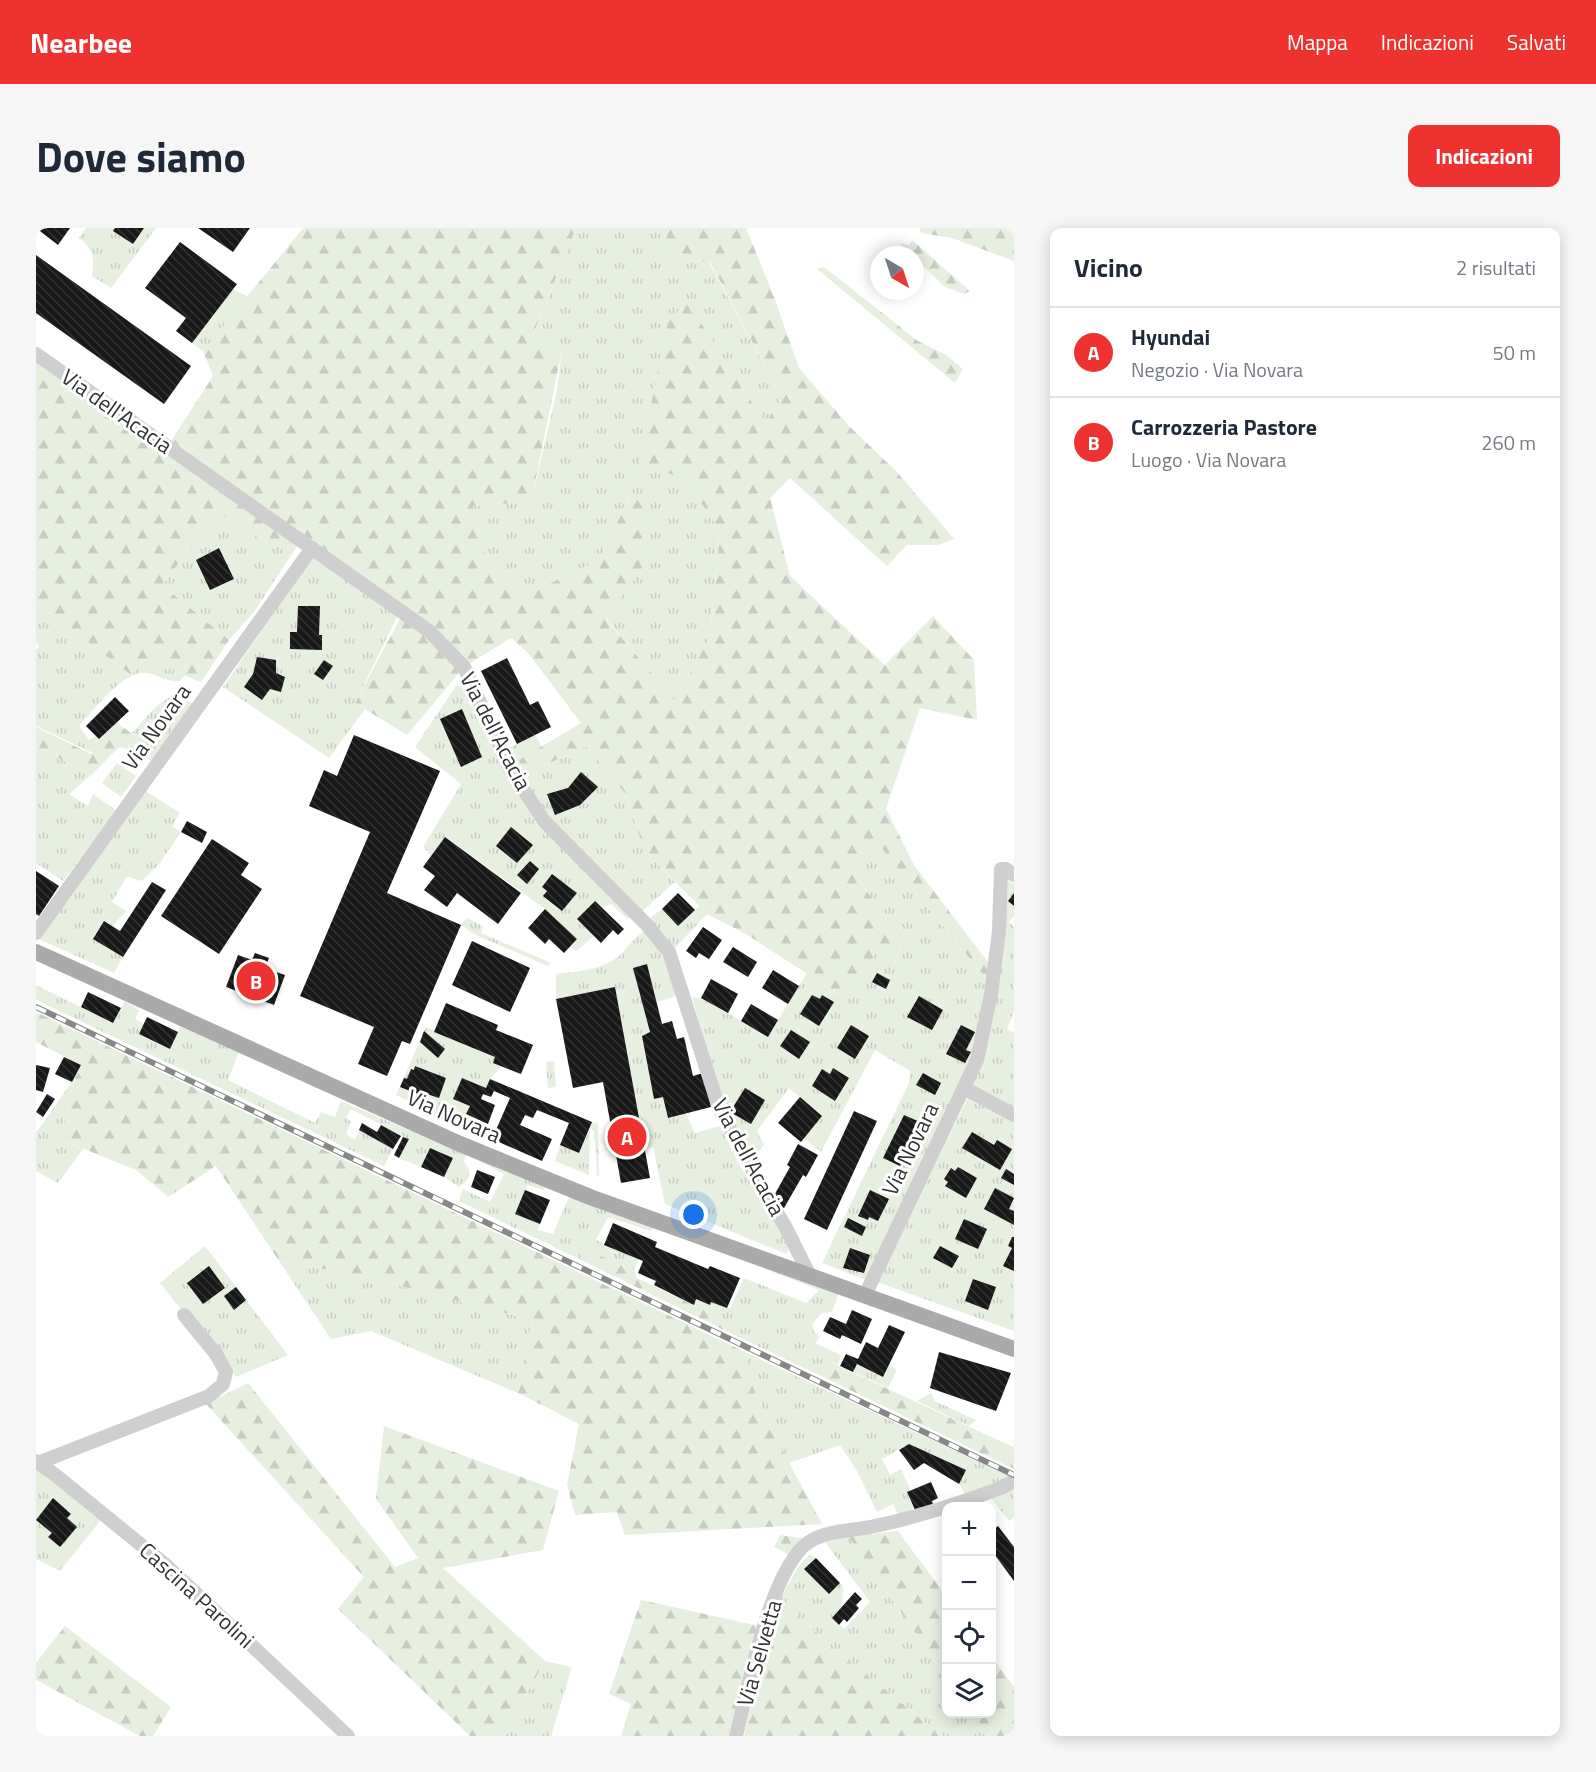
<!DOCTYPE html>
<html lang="it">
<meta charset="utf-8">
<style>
body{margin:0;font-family:"Titillium Web",sans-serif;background:#f6f6f7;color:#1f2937}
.controls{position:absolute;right:18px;bottom:18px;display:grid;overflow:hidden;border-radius:12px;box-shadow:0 3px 15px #0003}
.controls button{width:54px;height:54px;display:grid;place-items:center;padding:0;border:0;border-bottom:2px solid #e0e1e3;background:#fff;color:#1f2937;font:30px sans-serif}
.compass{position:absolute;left:834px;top:18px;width:54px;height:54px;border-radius:50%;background:#fff;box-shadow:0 3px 15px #0003;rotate:141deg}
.you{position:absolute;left:658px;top:987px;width:21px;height:21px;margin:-15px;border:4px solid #fff;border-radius:50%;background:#1a73e8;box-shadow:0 0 0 9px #1a73e833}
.badge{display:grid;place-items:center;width:39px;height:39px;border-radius:50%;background:#ed3230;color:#fff;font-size:20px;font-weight:700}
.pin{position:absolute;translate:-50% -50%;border:3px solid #fff;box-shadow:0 2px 6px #0006}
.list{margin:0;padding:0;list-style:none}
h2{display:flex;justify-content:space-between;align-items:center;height:78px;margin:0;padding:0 24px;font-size:26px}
h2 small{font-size:20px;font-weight:400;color:#747a83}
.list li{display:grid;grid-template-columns:39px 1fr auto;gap:18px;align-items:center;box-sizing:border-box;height:90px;padding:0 24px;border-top:2px solid #e0e1e3}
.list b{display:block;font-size:22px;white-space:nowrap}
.list p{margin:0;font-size:20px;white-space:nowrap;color:#747a83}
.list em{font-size:20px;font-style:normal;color:#747a83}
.icon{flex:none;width:33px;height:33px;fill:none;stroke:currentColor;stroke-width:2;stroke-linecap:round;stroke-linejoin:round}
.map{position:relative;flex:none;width:978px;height:1508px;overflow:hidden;border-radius:12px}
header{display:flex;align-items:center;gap:36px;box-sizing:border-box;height:84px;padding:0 30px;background:#ed3230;color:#fff}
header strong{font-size:28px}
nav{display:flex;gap:33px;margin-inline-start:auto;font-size:21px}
.intro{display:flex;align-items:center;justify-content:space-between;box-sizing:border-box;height:144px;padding:0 36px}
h1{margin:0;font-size:42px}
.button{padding:15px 27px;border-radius:12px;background:#ed3230;color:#fff;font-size:21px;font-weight:700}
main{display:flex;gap:36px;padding:0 36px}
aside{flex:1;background:#fff;border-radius:12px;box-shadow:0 3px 15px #0003}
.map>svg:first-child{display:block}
.grass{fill:url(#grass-tufts)}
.forest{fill:url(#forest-firs)}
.building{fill:url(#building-back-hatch)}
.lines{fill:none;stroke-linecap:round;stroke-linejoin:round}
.minor{stroke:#cfcfcf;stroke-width:14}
.major{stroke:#aaa;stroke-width:16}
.rail-casing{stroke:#878787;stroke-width:6}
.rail{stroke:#fff;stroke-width:4;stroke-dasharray:11;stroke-linecap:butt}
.labels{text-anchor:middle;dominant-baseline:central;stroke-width:6;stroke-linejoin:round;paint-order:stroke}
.street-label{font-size:22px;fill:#323232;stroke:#fff}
</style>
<header>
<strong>Nearbee</strong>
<nav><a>Mappa</a><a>Indicazioni</a><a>Salvati</a></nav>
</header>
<div class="intro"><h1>Dove siamo</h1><a class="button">Indicazioni</a></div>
<main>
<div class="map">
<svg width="978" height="1508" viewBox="0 0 978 1508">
<defs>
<pattern id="grass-tufts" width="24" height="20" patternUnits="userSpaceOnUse" patternTransform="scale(1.5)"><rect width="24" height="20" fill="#e7efe1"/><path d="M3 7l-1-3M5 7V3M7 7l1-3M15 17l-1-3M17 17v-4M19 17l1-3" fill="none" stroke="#c7cdc2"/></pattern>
<pattern id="forest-firs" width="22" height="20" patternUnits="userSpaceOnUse" patternTransform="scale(1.5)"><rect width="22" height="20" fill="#e7efe1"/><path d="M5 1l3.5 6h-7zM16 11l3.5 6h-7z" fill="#c7cdc2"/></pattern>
<pattern id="building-back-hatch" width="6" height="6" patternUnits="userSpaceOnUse" patternTransform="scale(1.5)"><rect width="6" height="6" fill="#191919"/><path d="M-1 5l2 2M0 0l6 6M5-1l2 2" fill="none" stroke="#323232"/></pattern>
</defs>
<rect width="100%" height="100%" fill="#fff"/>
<!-- grass -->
<path class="grass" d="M50 0H120L75 60 56 48C59 31 57 21 43 10Z
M540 0H632L627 31 673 34 746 170 729 196 651 74 650 251 684 303 674 409 639 474 569 389 612 333 593 268 564 332 485 369 454 342 437 278 495 274 520 167 526 123 496 110Z
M197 61 213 69 167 123 156 115Z
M184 285 238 320 251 301 265 312 218 384 193 412 126 357 161 311Z
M281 323 364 383 319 475 329 481 293 530 187 459Z
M0 369 11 383 95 447 109 431 149 447 144 453C131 455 121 445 108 445 85 445 58 482 43 498L53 512 60 508 64 511 81 494 85 498 57 525 0 498V422L3 418 0 414Z
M420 458H427L473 554 483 565 501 596 594 686 592 691 575 676 566 680 558 673 541 691 558 708 540 723 534 719 541 711 509 681 410 609 395 628 387 619 425 556 379 519Z
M144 466 156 476 116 533 97 522 102 510 96 505C109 492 124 469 144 466Z
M499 507 506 519 483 532 488 547 550 518 589 565 608 622 639 654 605 684 512 591 469 522Z
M0 517 54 548 33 566 52 578 57 566 81 583 27 653 0 635Z
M81 535 100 548 85 569 66 555Z
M108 562 144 585 136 598 145 604 123 636 106 653 91 648 76 674 90 683 77 698 68 693 58 711 87 729 78 745 5 712 2 709Z
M845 619 879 664 953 754 938 830 830 1052 786 1035 873 855 874 843 839 822 785 924 768 910 786 888 753 860 721 903 728 917 716 932 687 876 656 769 665 770 732 808 771 745 806 769 825 741 835 735 839 724 858 737 870 707 844 687 833 666 808 633 834 621Z
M972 652 978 656V665L972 673 978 678V688L973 694 978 699V783L971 802 978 804V881L934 858 967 656Z
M663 678 671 686 638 721 614 690 626 681 642 698Z
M431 690 447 698 445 705 515 735 512 738 440 707 425 697Z
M607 704 613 705 631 725 643 767 621 774 611 737 598 740 614 804 606 808 618 871 627 869 632 890 650 885 659 905 684 898 707 943 752 1010 755 1017 750 1026 629 976 617 919 607 921 579 759 520 771V746C540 744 566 742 583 728 591 720 597 711 607 704Z
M0 757 77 795 89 773 103 782 99 791 108 796 103 806 134 821 146 795 204 821 192 852 279 895 285 884 299 889 305 873 368 900 371 895 431 921 428 934C437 945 435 951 423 959L408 949 417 931 394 920 385 939 363 930 372 911 315 881 310 889 315 894 310 906 319 912 323 902 357 921 348 938 0 772Z
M390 799 459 829 457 835 466 838 454 851 450 860 426 850 417 871 434 878 430 887 452 896 447 909 360 867Z
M518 833 520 859 512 860 510 834Z
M45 837 32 872 26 912 47 921 22 955 0 943V905L36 854Z
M933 868 978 892V1103L841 1054Z
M556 894 562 896 563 948H561L559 913 558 911V903L554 900Z
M554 902 553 947 519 933 524 917 543 924Z
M437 930 509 955 508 962 492 957 479 985 504 996 502 1002 517 1006 534 966 617 998 615 1003 572 989 560 1012 603 1032 598 1042 548 1022 545 1032 423 973 427 961 454 974 468 946Z
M169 1018 252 1127 200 1149 124 1055Z
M243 1033 331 1049 496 1092 482 1165 335 1103 295 1111Z
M730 1035 804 1062 796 1084 786 1085 776 1096 778 1104 784 1109 779 1115 805 1127 802 1137 792 1133 785 1148 688 1102 691 1093 658 1077 660 1071 674 1077 675 1074 694 1081 708 1050 770 1075 783 1062 729 1041Z
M711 1125 975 1249 930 1268 923 1256 929 1242 873 1216 846 1231 854 1247 865 1241 875 1263 871 1265 878 1280 863 1288 857 1276 841 1284 821 1243 804 1217 753 1235 735 1201 711 1145Z
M821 1136 847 1148 853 1137 861 1142 852 1160 817 1144Z
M895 1165 899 1173 940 1192 933 1198 881 1173Z
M966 1214 978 1219V1241L959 1232 967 1227Z
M0 1240 64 1293 24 1343 0 1331Z
M978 1261V1289L973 1293 954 1269Z
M812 1308 910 1449V1486H936L952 1508H906L793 1417 744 1371 762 1339 774 1326 780 1330 769 1342 792 1366 804 1355 807 1358 806 1379 796 1390 808 1401 834 1374 789 1314Z
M509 1433 536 1439 515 1508H466Z"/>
<!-- forest -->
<path class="forest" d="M267 0H540L496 109 526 122 495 274 437 278 454 342 485 369 564 332 594 267 613 272 612 333 569 390 639 473 674 409 684 304 650 251 603 236 632 93 651 73 729 195 746 170 674 34 627 31 632 0H710L738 69 763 140 813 198 861 244 918 311 902 317H871L851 338 754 250 734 270 754 348 849 437 897 388 938 432 941 492 884 480 850 581 878 637 954 737 953 754 879 664 845 619 834 621 808 633 833 666 844 687 870 707 857 738 839 724 835 735 825 741 807 769 710 706 671 686 608 622 589 565 550 518 488 547 483 532 545 495 492 425 475 410 428 439 371 507 319 475 367 385 135 213 177 148 167 123Z
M883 0H978V33L916 10 885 5Z
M876 12 934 63 928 66 909 59 879 30V27H876L863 15 873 17Z
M788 39 882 113 910 127 927 141 919 155 781 41Z
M0 132 247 307 238 320 184 285 161 311 126 357 193 412 165 454 109 431 95 447 11 383 0 369Z
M85 498 102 510 97 522 83 519 54 548 0 517V499L55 526Z
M0 784 711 1125V1145L735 1201 786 1296 589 1307 581 1284 539 1287 531 1257 543 1196 482 1165 496 1092 331 1049 243 1033 180 938 132 969 100 942 26 912 32 872 45 837 0 814Z
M548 1021 598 1042 601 1050 692 1093 688 1102 545 1032Z
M792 1133 966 1214 967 1227 959 1232 785 1148Z
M212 1155 359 1339 382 1330 340 1271 348 1198 523 1263 507 1322 407 1340 509 1433 466 1508H434L302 1381 328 1349 170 1176Z
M862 1303 910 1368V1449L812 1308Z
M744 1307 771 1311 755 1328 738 1319Z
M744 1371 793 1417 906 1508H708L730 1411Z
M605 1372 723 1398 695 1508H585L595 1476 573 1466Z
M29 1398 135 1479 117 1508H104L0 1452V1435Z
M956 1429 978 1459V1508H952L936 1486H956Z"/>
<!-- building -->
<path class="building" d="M0 0H34L22 17Z
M79 0H108L97 16 77 3Z
M162 0H214L197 24Z
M144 14 201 56 156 115 140 103 150 90 109 60Z
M0 27 155 138 128 176 0 85Z
M183 320 198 351 174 362 160 332Z
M262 378H284L283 407H286V422L254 421V404H261Z
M221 429 240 432V445L249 449 245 464 234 461 226 472 208 459 217 446Z
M471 430 494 477 502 473 515 499 481 516 445 443Z
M288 432 297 438 287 452 278 446Z
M79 469 93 483 63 511 50 498Z
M426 481 446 529 425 539 404 491Z
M318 507 404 543 351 665 425 697 374 816 366 813 351 848 322 836 338 799 264 768 334 604 273 578 288 542 301 548Z
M545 544 562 559 544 577 519 587 511 566 532 560Z
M151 593 171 604 166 615 145 604Z
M475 599 497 617 481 635 460 618Z
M409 609 485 665 462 696 421 665 411 679 388 662 399 648 387 639Z
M176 611 213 635 205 647 226 661 183 726 125 688Z
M494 633 503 641 491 656 481 647Z
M0 643 23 658 3 688 0 686Z
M516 646 541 665 526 683 507 668 511 663 506 659Z
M116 654 130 662 87 729 57 711 68 693 84 703Z
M642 665 659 682 642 698 626 681Z
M978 665V678L972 673Z
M559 673 588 701 582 707 577 702 565 715 541 691Z
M509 681 541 711 528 725 513 711 509 716 492 700Z
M667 699 686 712 673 731 663 725 660 730 650 723Z
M436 713 494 740 474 784 416 757Z
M697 719 721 734 712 749 687 734Z
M219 725 233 730 229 740 249 747 238 777 190 759 202 727 216 732Z
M611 736 626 796 636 793 641 811 648 809 657 848 667 845 675 879 632 890 627 869 618 871 606 808 614 804 597 740Z
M737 742 763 758 752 776 726 760Z
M841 745 854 752 850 761 836 754Z
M675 751 702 766 692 785 665 770Z
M579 759 614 950 585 955 567 854 537 860 520 771Z
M52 764 85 780 77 795 45 779Z
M776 767 784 771 786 767 798 774 783 798 764 786Z
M883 768 907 782 896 802 871 789Z
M410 775 462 797 460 802 497 817 485 846 457 835 459 829 398 804Z
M715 776 742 792 732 809 705 793Z
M111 789 142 804 134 821 103 806Z
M815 797 833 808 819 831 801 820Z
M925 797 939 804 930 822 935 824 929 835 910 826Z
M755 802 774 814 763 831 744 818Z
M388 803 409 821 402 830 384 814Z
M28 829 45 837 36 854 19 846Z
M0 837 14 840 7 864 0 862Z
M379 838 410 850 403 870 388 865 387 868 364 859 368 850 371 851 375 841 378 842Z
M797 840 813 850 799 873 776 858 786 841 794 846Z
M887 845 905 855 899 867 880 857Z
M426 850 450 860 454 851 556 894 543 925 524 917 533 895 501 882 497 890 489 887 484 897 516 911 506 933 456 911 474 870 458 863 455 869 447 866 445 871 459 877 452 896 430 886 434 878 417 871Z
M709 860 729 872 715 896 694 884Z
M11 866 19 871 7 889 0 884Z
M764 869 786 888 765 914 742 895Z
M818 883 841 893 791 1002 768 991Z
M868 887 884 894 879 904 884 906 874 926 871 925 864 938 847 930Z
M326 895 341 904 345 897 365 908 357 921 323 902Z
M936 904 958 917 961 912 976 921 964 942 926 920Z
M367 909 373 911 363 930 358 927Z
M762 916 782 927 770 949 767 947 748 980 735 973 754 939 751 937Z
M394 920 417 930 408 949 385 939Z
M922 939 941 950 930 970 909 958 912 954 908 951 915 940 919 943Z
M970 941 978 946V957L965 950Z
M441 942 459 949 452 966 435 959Z
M959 960 978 970 973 981 978 983V997L948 981Z
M489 962 514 972 504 996 479 986Z
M834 962 853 971 842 993 833 989 832 992 822 988Z
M812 990 830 999 826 1008 808 999Z
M928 991 951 1001 942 1021 919 1011Z
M577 995 621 1014 619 1019 672 1041 674 1038 704 1050 691 1080 675 1074 674 1077 660 1071 658 1077 618 1057 620 1053 602 1045 607 1033 568 1017Z
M976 1009H978V1043L967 1038 976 1020 972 1018Z
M904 1018 923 1028 916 1040 897 1030Z
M814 1020 834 1027 828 1045 807 1040Z
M173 1038 189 1060 167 1076 151 1055Z
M937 1051 960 1059 952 1082 929 1073Z
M200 1059 210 1072 198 1082 188 1068Z
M816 1082 836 1091 825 1116 806 1107 804 1111 787 1103 794 1089 810 1096Z
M853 1097 869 1104 847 1149 821 1136 817 1144 804 1138 810 1126 822 1131 830 1114 842 1120Z
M903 1124 975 1145 960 1183 894 1160Z
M873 1216 930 1242 923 1256 888 1235 878 1242 863 1222Z
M895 1254 902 1270 896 1273 897 1276 880 1284 871 1264Z
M17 1270 35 1286 31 1290 41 1299 24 1319 12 1309 16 1305 0 1292Z
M962 1298 978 1319V1353L956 1323V1303Z
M780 1330 804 1355 793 1366 768 1341Z
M819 1364 826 1371 820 1377 823 1380 811 1394 808 1391 803 1397 796 1390Z"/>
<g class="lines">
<!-- minor -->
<path class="minor" d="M0 126 393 403 428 439 474 541 508 593 610 696 633 724 683 880 727 962 749 998 774 1048
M0 705 276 320
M928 860 978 887
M829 1067 941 832 955 766 963 703 965 641H970L978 647
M0 1233 2 1235 173 1168 187 1156 190 1144 180 1126 148 1087
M2 1235 18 1246 131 1338 312 1508
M700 1508C712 1462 734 1340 773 1314 791 1302 817 1303 839 1298 882 1289 924 1275 965 1260L978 1253"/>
<!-- major -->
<path class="major" d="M0 724 424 916 554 969 978 1121"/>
<!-- rail casing -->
<g class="rail-casing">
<path id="rail" d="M0 779 978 1247"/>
</g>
<!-- rail -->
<use href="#rail" class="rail"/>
</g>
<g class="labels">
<!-- street labels -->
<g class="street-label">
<text transform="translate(81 183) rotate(35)">Via dell'Acacia</text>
<text transform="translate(120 499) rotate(-54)">Via Novara</text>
<text transform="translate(460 503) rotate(63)">Via dell'Acacia</text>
<text transform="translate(418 888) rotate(24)">Via Novara</text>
<text transform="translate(874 921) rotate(-64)">Via Novara</text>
<text transform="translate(713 929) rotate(62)">Via dell'Acacia</text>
<text transform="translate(161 1367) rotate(42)">Cascina Parolini</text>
<text transform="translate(723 1425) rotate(-74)">Via Selvetta</text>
</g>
</g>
</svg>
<div class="controls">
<button>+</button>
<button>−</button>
<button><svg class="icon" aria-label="locate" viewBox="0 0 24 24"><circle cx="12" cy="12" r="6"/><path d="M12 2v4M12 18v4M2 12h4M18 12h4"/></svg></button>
<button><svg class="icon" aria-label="layers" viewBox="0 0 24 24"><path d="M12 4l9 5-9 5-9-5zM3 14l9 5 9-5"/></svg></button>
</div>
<svg class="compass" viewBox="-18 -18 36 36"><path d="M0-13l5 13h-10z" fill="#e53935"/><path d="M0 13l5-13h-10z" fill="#747a83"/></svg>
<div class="you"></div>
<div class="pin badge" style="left:591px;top:909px">A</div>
<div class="pin badge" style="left:220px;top:753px">B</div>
</div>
<aside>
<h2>Vicino<small>2 risultati</small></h2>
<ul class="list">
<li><span class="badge">A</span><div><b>Hyundai</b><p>Negozio · Via Novara</p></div><em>50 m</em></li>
<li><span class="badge">B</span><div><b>Carrozzeria Pastore</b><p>Luogo · Via Novara</p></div><em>260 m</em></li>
</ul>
</aside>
</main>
